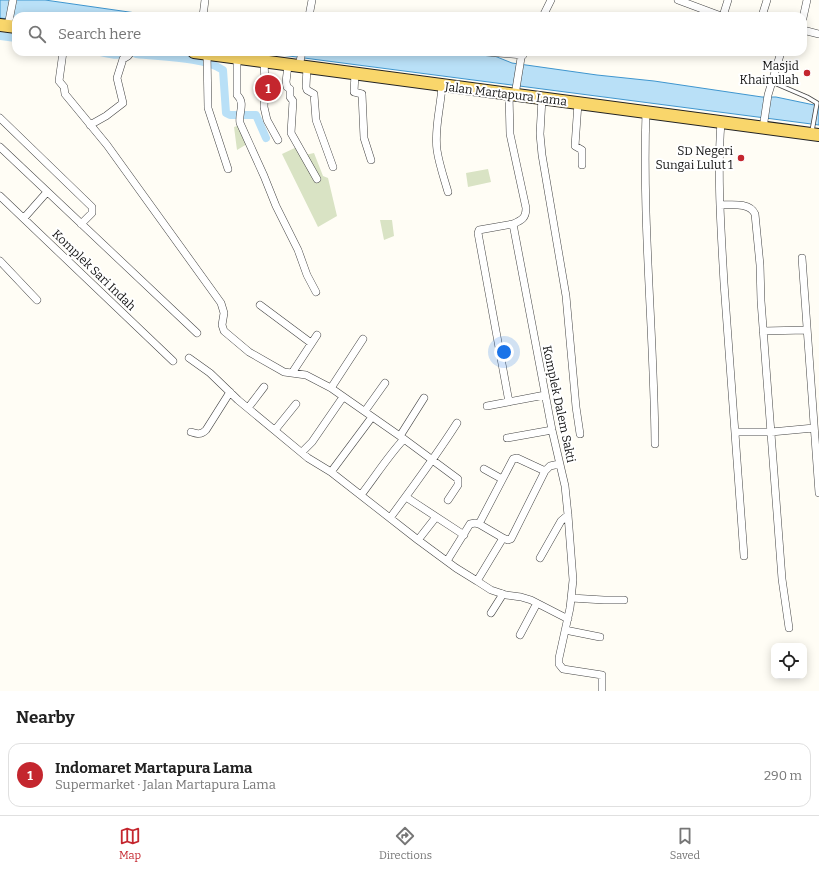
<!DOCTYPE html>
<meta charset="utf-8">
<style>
body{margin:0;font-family:Bitter,serif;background:#f2f2f2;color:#222}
.controls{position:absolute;right:12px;bottom:12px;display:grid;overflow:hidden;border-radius:8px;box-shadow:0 2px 10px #0003}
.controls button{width:36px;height:36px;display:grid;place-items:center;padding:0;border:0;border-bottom:1px solid #e0e0e0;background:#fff;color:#222;font:20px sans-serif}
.you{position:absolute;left:504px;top:352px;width:14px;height:14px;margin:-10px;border:3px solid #fff;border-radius:50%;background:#1a73e8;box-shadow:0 0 0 6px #1a73e833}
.badge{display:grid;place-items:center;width:26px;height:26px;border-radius:50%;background:#c4262e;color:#fff;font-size:13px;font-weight:700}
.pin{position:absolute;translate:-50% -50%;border:2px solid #fff;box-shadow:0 1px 4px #0006}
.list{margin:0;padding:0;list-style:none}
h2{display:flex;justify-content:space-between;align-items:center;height:52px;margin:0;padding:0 16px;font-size:17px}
h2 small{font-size:13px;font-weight:400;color:#767676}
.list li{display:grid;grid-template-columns:26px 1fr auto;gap:12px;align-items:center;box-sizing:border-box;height:64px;margin:0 8px 8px;padding:0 8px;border:1px solid #e0e0e0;border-radius:12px}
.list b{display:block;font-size:15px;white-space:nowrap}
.list p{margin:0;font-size:13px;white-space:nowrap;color:#767676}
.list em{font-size:13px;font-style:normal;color:#767676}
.icon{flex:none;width:22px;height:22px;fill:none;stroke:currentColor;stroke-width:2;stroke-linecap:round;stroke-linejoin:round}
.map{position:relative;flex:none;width:819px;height:691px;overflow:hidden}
.search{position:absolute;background:#fff;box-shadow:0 2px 10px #0003;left:12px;right:12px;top:12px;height:44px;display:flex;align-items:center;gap:10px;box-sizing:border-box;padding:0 14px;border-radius:12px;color:#767676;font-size:15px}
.sheet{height:124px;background:#fff}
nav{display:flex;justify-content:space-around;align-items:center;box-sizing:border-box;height:56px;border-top:1px solid #e0e0e0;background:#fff;font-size:11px;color:#767676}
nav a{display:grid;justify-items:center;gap:2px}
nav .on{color:#c4262e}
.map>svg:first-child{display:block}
.cemetery{fill:#d9e3c4}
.water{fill:#b9e0f7;stroke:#3f96cf}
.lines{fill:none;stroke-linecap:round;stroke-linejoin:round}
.canal{stroke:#b9e0f7;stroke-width:8}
.lane-casing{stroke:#444;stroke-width:5}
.street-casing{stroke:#444;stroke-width:8}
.primary-casing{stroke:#222;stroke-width:14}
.lane{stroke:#fff;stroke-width:3.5}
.street{stroke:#fff;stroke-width:7}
.primary{stroke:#f9d66b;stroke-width:12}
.poi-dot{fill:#c4262e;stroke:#fff;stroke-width:1.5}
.labels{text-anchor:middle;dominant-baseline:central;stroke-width:4;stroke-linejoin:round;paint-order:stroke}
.poi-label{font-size:12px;fill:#111;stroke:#fff;text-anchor:end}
.street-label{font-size:12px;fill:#111;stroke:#fff}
</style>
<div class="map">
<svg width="819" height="691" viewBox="0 0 819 691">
<rect width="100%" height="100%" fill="#fffdf5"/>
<!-- cemetery -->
<path class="cemetery" d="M240 125 247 144 237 150 234 127Z
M299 146 305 155 314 153 323 176 328 178 337 216 318 227 282 154Z
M488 169 491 182 468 187 466 173Z
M380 220H392L394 236 384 240Z"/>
<!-- water -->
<path class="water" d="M0 0H45L157 16H16V20L0 18Z
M258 52H436L461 54 492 55 512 63 597 75 654 81 762 97H776L819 106V125Z"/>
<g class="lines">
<!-- canal -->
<path class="canal" d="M0 36 16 38
M100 52C108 54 119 57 127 52
M134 52 136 54C160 57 204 57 223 70L226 113 230 115H256L266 138"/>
<!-- lane casing -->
<g class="lane-casing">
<path id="lane" d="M772 82 807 97 817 103 812 131"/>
</g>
<!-- street casing -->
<g class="street-casing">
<path id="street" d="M678 0 721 16
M203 16 205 0
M309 16 312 0
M543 16 551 0
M723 16 728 0
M762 16 767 0
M803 18 807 0
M8 26 13 0
M803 30 819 34
M63 52 59 81 64 87 65 94 107 145 221 303 224 313 222 325 224 331 249 352 284 372 306 375 331 388 404 439 458 479V485L448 500
M486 52 523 55
M207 54 208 108 228 169
M237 58V95C246 103 238 114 240 123L264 176 276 206 298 250 307 275 316 292
M264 62 265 82 264 107 267 120 278 140
M288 65 286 82 287 87 290 89V97L293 101 291 133 317 179
M299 66 302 52
M307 67 306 87 307 90 314 94 316 120 333 167
M355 74 354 92 362 94 364 138 371 160
M442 85C441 107 434 128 437 150 439 164 444 178 448 192
M509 94 510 134 526 208C526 218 522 220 513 224L552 430 565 486 568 515 573 580 570 608 559 658V664L563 669 602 675V691
M515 95 521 58 524 52
M542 98 540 134 542 155 566 296 576 407 580 434
M578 103 575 146 582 150V165
M646 112C642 223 654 333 655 444
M0 118 92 207V213L81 224
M721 122C717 176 721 229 724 283 730 374 738 465 744 556
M90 125 106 116 123 103 117 78 123 59 128 56 131 52
M763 128 768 95 781 52
M0 147 197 333
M0 196 173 361
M720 205C731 205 750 202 755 214L760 265 761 301 782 579 789 628
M24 218 47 192
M802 258 819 493
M0 261 37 300
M260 305 311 343
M763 331 806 330
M189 358 210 373 238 400 308 458 331 472 418 540 456 568 477 581 503 538 508 540 511 539 545 471 550 466 559 464
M292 373 317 335
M331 388 363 339
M509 402 478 233 479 230 513 224
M487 406 545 395
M248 408 264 387
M365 411 385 383
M275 430 296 404
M191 432C197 434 201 435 206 430L230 392
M735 432H771L814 428
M400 436 424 398
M507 438 552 430
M302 452 312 442 343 397
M484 469 502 479
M331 472 372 417
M361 495C375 477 388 456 404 439
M406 497 464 535
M390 518C413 487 436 456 457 423
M479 524 503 538
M418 540 436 517
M540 558 561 521 568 515
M447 561 470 524 475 523 479 524 513 459 517 458 545 471
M477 581 491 590 506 595 521 597 531 600 568 619
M571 598 604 600H624
M491 613 503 594
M565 630 600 637
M520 635 537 603"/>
</g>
<!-- primary casing -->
<g class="primary-casing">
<path id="primary" d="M0 25 16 27
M194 52 819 135"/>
</g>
<!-- lane -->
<use href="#lane" class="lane"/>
<!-- street -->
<use href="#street" class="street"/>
<!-- primary -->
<use href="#primary" class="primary"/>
</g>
<!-- markers -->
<g class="poi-dot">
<circle cx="807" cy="73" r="4"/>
<circle cx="741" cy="158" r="4"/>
</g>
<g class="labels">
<!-- poi labels -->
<g class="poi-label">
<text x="799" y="66">Masjid<tspan x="799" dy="14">Khairullah</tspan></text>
<text x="733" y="151">SD Negeri<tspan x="733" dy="14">Sungai Lulut 1</tspan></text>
</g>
<!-- street labels -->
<g class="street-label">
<text transform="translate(506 94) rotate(7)">Jalan Martapura Lama</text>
<text transform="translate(94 270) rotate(44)">Komplek Sari Indah</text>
<text transform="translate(559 404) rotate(78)">Komplek Dalem Sakti</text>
</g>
</g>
</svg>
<div class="controls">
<button><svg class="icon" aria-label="locate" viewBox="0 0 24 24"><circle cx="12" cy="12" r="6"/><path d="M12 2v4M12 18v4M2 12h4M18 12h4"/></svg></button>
</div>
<div class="you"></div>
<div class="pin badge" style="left:268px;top:88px">1</div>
<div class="search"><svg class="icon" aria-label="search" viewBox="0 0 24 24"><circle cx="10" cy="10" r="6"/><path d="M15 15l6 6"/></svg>Search here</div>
</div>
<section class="sheet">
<h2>Nearby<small></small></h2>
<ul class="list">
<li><span class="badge">1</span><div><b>Indomaret Martapura Lama</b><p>Supermarket · Jalan Martapura Lama</p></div><em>290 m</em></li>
</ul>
</section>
<nav>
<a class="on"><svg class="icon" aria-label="map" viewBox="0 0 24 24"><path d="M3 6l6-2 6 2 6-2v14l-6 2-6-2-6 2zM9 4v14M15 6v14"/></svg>Map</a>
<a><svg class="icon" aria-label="directions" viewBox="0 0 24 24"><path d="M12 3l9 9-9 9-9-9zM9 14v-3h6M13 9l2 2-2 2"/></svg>Directions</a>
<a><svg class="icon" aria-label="saved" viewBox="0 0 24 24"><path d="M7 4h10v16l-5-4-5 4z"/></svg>Saved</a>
</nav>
